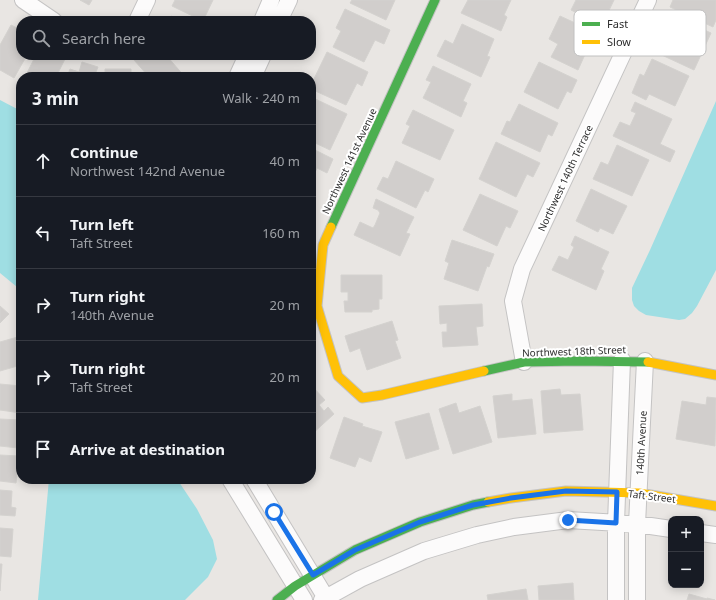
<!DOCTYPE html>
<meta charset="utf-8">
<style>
body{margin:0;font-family:"Noto Sans",sans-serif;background:#20242c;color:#f1f3f6}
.controls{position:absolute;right:12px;bottom:12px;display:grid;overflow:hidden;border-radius:8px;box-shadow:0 2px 10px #0003}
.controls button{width:36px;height:36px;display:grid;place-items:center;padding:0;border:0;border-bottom:1px solid #363941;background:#171b24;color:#f1f3f6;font:20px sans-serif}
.stop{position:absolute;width:12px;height:12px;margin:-9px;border:3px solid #1a73e8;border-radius:50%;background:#fff}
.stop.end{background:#1a73e8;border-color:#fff;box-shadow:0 1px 4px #0008}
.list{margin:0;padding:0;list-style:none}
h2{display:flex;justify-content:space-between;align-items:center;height:52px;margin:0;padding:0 16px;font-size:17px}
h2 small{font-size:13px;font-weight:400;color:#9ea1a6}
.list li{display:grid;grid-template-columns:26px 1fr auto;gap:12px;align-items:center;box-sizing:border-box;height:72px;padding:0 16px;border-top:1px solid #363941}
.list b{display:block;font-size:15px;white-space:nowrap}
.list p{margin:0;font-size:13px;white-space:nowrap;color:#9ea1a6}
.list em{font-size:13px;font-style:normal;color:#9ea1a6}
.icon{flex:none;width:22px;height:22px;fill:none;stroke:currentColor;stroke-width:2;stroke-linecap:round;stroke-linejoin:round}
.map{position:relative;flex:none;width:716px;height:600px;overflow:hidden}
.search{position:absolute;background:#171b24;box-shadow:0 2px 10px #0003;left:16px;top:16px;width:300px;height:44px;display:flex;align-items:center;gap:10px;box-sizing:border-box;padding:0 14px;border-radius:16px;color:#9ea1a6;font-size:15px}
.panel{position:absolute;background:#171b24;box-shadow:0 2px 10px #0003;left:16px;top:72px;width:300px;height:412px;border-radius:16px}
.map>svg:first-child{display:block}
.water{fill:#9fdee3}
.building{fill:#d1cecc;stroke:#d4d2cf}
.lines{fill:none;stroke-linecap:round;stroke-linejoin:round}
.street-casing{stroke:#c4c3c3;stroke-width:18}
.fast-casing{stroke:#c4c3c3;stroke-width:11}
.slow-casing{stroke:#c4c3c3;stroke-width:11}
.street{stroke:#fcfbfb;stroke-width:16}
.fast{stroke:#4caf50;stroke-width:9}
.slow{stroke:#ffc107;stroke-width:9}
.route{stroke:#1a73e8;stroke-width:5}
.labels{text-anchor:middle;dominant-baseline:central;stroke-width:4;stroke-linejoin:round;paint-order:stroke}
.street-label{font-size:10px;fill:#2c2c2c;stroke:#fff}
.key{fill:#fff;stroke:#c0c0c0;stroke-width:1}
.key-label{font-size:11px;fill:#2c2c2c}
</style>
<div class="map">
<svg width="716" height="600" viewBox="0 0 716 600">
<rect width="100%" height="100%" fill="#e9e6e3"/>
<!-- water -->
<path class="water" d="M0 100 21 111V292L17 287 0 273Z
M716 101V270L697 306 692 313 685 319 679 320 646 315 639 311 634 306 632 300V288L650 250Z
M49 479H177L197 509 213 540 217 559 208 577 185 600H38Z"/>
<!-- building -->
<path class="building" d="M80 0H92L89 5Z
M175 0H213L203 21 172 6Z
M352 0H395L386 20 350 3Z
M468 0H511L504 15 507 17 501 31 461 13Z
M576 0H614L602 25 571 10Z
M673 0H716V20L713 27 670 7Z
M345 9 390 30 384 44 375 40 364 62 333 47 341 31 336 28Z
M171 16 180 21H168Z
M560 16 599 34 591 52 587 50 578 70 551 57 558 44 549 39Z
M676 17 711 33 694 70 651 50 658 35 665 39Z
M462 24 494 39 487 56 490 57 481 77 437 56 445 40 453 44Z
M11 25 21 30V55H27L14 78 0 70V45Z
M327 52 368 72 362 86 357 83 346 105 311 89V85Z
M36 55H63L66 57 56 77H25Z
M141 55H150L153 58 156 55H166L185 77H149L134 60Z
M652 59 689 76 675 106 649 94 646 100 632 93 640 74 644 76Z
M82 62 98 67 94 77H67L70 69 79 72Z
M539 62 577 80 571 93 567 91 558 109 524 92Z
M433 66 471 84 463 101 467 103 461 117 423 98 431 82 426 80Z
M105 69H131V77H105Z
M311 97 347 114 330 150 311 141Z
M635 102 672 119 660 144 675 151 670 162 613 136 620 122 630 126 636 113 631 111Z
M519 104 558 123 552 136 548 134 540 152 501 134 507 121 510 122Z
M413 110 454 130 440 160 402 143 410 126 406 124Z
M496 142 540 163 533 177 527 174 516 197 479 179Z
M617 145 649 160 632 196 593 179 601 162 608 165Z
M311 148 333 159 327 173 317 168 311 181Z
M396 161 434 179 428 192 425 190 416 208 377 189 383 177 388 179Z
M591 189 627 206 613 234 600 228 598 232 576 221Z
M480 194 518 211 510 228 506 226 497 246 463 230Z
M376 199 414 217 406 233 410 234 400 256 354 235 360 222 373 228 375 225 380 213 378 210 373 208Z
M575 236 609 252 601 269 604 271 596 290 552 270 559 256 568 260 574 247 571 245Z
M452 240 494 254 489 267 487 266 478 291 444 279 449 263 445 261Z
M341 275H382V299H379V309L372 310V312H345L344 301H348V292H341Z
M482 304 483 326 476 327 478 345 443 347 442 332H447V323L440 324 439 306Z
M0 306 9 314 0 323Z
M392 321 398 340 395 341 401 358 367 370 360 348 350 352 345 336Z
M21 336V365L0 371V342Z
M0 384 21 386V413L0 410Z
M311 385 325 400 319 405 324 411 328 407 334 414 311 435Z
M560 389 561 395 580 394 583 430 544 433 541 391Z
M512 394V401L532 399 536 434 498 438 493 396Z
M707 397 716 398 715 446 676 439 682 401 706 405Z
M456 403 459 413 480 406 492 442 453 454 439 409Z
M429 413 439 449 406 459 395 422Z
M344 417 363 424 362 426 382 432 371 462 359 457 355 467 330 458Z
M0 419 20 420 18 448 0 446Z
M0 455 19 456 16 483 0 481Z
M0 490 12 491 11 507 16 508 15 516 0 515Z
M0 528 13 529 11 557 0 556Z
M0 564H2L0 591Z
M573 583 574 600H539L538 586Z
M526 589 528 600H488L487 595Z
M689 594 707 599V598L715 600H687Z"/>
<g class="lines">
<!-- street casing -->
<g class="street-casing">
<path id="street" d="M23 0 54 21
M137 21 147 0
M262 21 271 0
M279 21 289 0
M237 77 247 55
M253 77 263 55
M524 362 513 301 522 269 648 0
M230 479 304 600
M254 479 326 598
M701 533 716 535
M322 600 360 579 424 551 477 535 514 527 568 520 637 524 671 529
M616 600V523L622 360
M637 600V524L645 361"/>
</g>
<!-- fast casing -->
<g class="fast-casing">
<path id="fast" d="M331 227 435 0
M484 371 524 362 578 361 648 362
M277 600 295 586 355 550 420 522 473 505 488 502"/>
</g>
<!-- slow casing -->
<g class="slow-casing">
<path id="slow" d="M331 227 323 245 317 306 338 376 362 398 382 395 484 371
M648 362 716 375
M488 502 511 498 566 491 639 493 716 506"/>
</g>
<!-- street -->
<use href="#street" class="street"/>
<!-- fast -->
<use href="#fast" class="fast"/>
<!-- slow -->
<use href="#slow" class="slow"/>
</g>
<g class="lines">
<!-- route -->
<path class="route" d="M274 512 313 575 355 550 420 522 473 505 511 498 566 491 617 492 616 523 568 520"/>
</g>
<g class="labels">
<!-- street labels -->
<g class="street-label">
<text transform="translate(349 161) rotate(-65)">Northwest 141st Avenue</text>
<text transform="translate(565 178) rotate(-65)">Northwest 140th Terrace</text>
<text transform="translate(574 351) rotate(-2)">Northwest 18th Street</text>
<text transform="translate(641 443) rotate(-87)">140th Avenue</text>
<text transform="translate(652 496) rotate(7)">Taft Street</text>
</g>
</g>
<!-- legend -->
<rect x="574" y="10" width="132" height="46" rx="6" class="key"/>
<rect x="582" y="22" width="18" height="4" fill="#4caf50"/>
<rect x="582" y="40" width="18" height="4" fill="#ffc107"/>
<g class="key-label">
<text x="607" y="28">Fast</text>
<text x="607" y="46">Slow</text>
</g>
</svg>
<div class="controls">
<button>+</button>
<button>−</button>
</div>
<div class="stop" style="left:274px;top:512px"></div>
<div class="stop end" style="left:568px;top:520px"></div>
<div class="search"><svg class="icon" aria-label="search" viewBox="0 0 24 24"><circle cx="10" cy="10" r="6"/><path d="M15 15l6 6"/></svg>Search here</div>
<section class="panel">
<h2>3 min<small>Walk · 240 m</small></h2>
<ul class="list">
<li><svg class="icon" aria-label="ahead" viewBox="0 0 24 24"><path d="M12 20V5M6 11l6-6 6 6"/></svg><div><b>Continue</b><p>Northwest 142nd Avenue</p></div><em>40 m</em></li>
<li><svg class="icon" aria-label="left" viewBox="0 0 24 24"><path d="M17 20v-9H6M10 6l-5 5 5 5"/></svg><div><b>Turn left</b><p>Taft Street</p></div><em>160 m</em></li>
<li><svg class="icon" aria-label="right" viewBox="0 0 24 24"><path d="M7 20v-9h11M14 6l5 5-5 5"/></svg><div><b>Turn right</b><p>140th Avenue</p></div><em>20 m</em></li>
<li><svg class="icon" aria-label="right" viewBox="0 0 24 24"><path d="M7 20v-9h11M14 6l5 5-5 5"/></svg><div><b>Turn right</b><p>Taft Street</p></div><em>20 m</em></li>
<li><svg class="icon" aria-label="arrive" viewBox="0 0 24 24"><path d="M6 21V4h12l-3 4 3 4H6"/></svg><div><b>Arrive at destination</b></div></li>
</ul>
</section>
</div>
